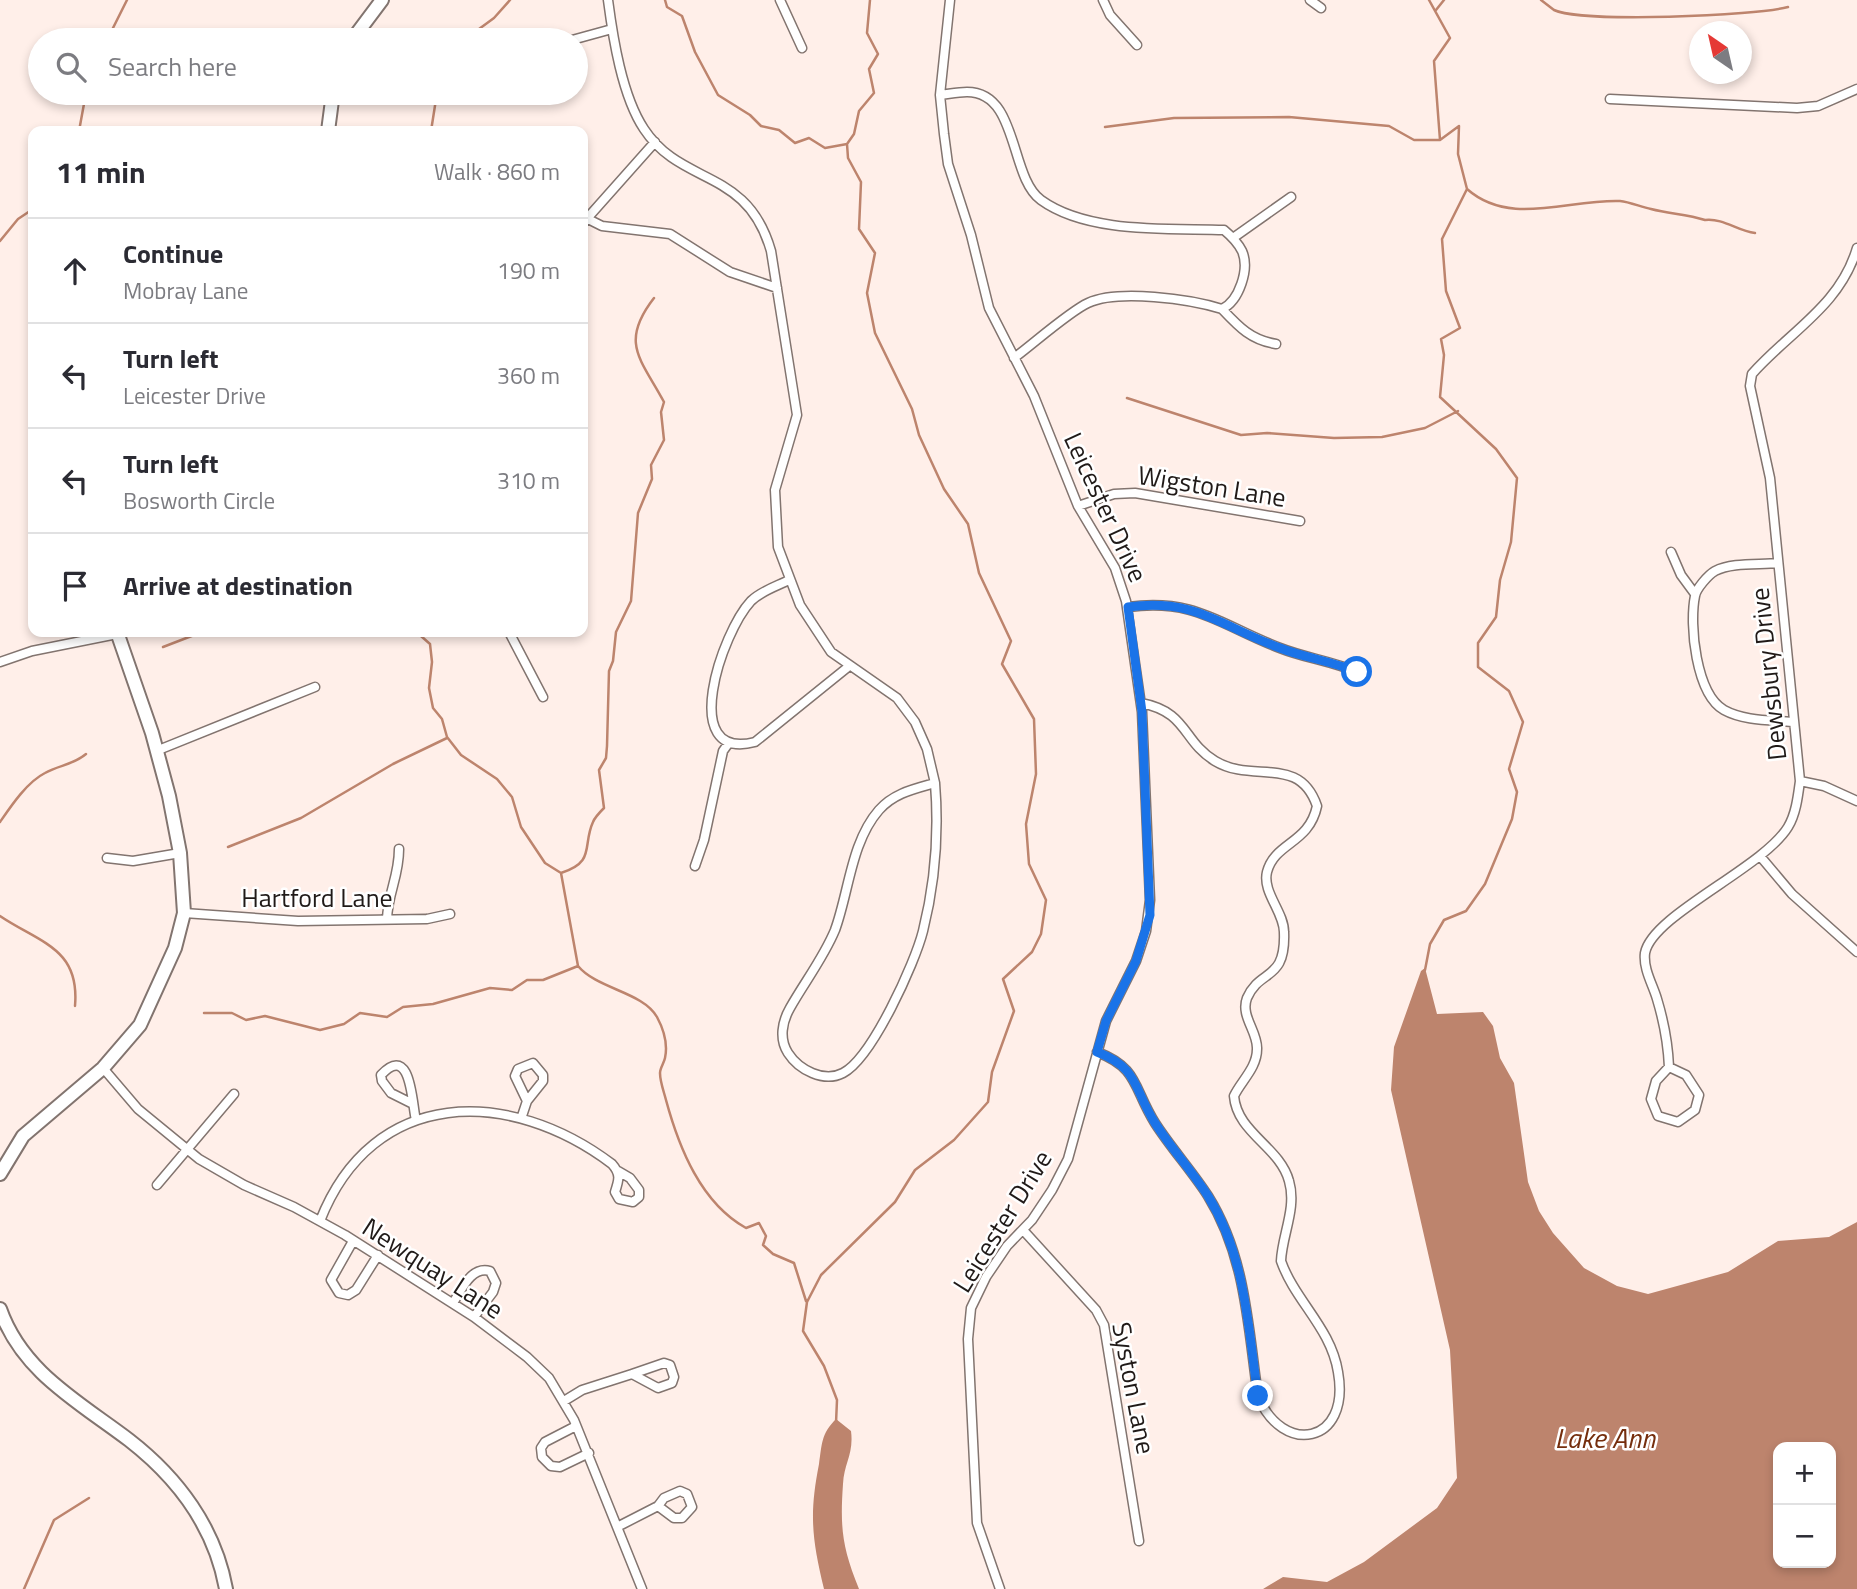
<!DOCTYPE html>
<meta charset="utf-8">
<style>
body{margin:0;font-family:"Titillium Web",sans-serif;background:#f2f2f3;color:#2b2b33}
.controls{position:absolute;right:21px;bottom:21px;display:grid;overflow:hidden;border-radius:14px;box-shadow:0 4px 10px #0003}
.controls button{width:63px;height:63px;display:grid;place-items:center;padding:0;border:0;border-bottom:2px solid #e1e1e2;background:#fff;color:#2b2b33;font:35px sans-serif}
.compass{position:absolute;left:1689px;top:21px;width:63px;height:63px;border-radius:50%;background:#fff;box-shadow:0 4px 10px #0003;rotate:326deg}
.stop{position:absolute;width:21px;height:21px;margin:-16px;border:5px solid #1a73e8;border-radius:50%;background:#fff}
.stop.end{background:#1a73e8;border-color:#fff;box-shadow:0 2px 7px #0008}
.list{margin:0;padding:0;list-style:none}
h2{display:flex;justify-content:space-between;align-items:center;height:91px;margin:0;padding:0 28px;font-size:30px}
h2 small{font-size:23px;font-weight:400;color:#7c7c81}
.list li{display:grid;grid-template-columns:46px 1fr auto;gap:21px;align-items:center;box-sizing:border-box;height:105px;padding:0 28px;border-top:2px solid #e1e1e2}
.list b{display:block;font-size:26px;white-space:nowrap}
.list p{margin:0;font-size:23px;white-space:nowrap;color:#7c7c81}
.list em{font-size:23px;font-style:normal;color:#7c7c81}
.icon{flex:none;width:38px;height:38px;fill:none;stroke:currentColor;stroke-width:2;stroke-linecap:round;stroke-linejoin:round}
.map{position:relative;flex:none;width:1857px;height:1589px;overflow:hidden}
.search{position:absolute;background:#fff;box-shadow:0 4px 10px #0003;left:28px;top:28px;width:560px;height:77px;display:flex;align-items:center;gap:18px;box-sizing:border-box;padding:0 24px;border-radius:38px;color:#7c7c81;font-size:26px}
.panel{position:absolute;background:#fff;box-shadow:0 4px 10px #0003;left:28px;top:126px;width:560px;height:511px;border-radius:14px}
.map>svg:first-child{display:block}
.water{fill:#bd846d;fill-rule:evenodd}
.lines{fill:none;stroke-linecap:round;stroke-linejoin:round}
.stream{stroke:#bd846d;stroke-width:2.5}
.minor-casing{stroke:#82746f;stroke-width:11}
.secondary-casing{stroke:#82746f;stroke-width:16}
.minor{stroke:#fff;stroke-width:8}
.secondary{stroke:#fff;stroke-width:12}
.route{stroke:#1a73e8;stroke-width:9}
.labels{text-anchor:middle;dominant-baseline:central;stroke-width:5;stroke-linejoin:round;paint-order:stroke}
.street-label{font-size:26px;fill:#201a18;stroke:#fff}
.water-label{font-size:28px;font-style:italic;fill:#752e0d;stroke:#fff}
</style>
<div class="map">
<svg width="1857" height="1589" viewBox="0 0 1857 1589">
<rect width="100%" height="100%" fill="#ffefe9"/>
<!-- water -->
<path class="water" d="M1425 968 1437 1014 1483 1012 1493 1026 1500 1058 1514 1083 1528 1182 1539 1211 1553 1233 1584 1268 1617 1286 1648 1294 1728 1272 1778 1241 1829 1237 1857 1222V1589H1263L1283 1577 1327 1582 1364 1562 1437 1508 1457 1478 1450 1350 1391 1090 1394 1047 1421 971ZM1778 1447H1831V1563H1778Z
M836 1419 851 1431C854 1454 844 1463 843 1484 840 1528 842 1547 859 1589H824C812 1539 809 1515 819 1464 822 1444 821 1434 836 1419Z"/>
<g class="lines">
<!-- stream -->
<path class="stream" d="M665 0 667 7 682 16 695 52 718 95 750 115 761 126 779 130 795 143 809 138 825 148 847 144
M1541 0C1545 3 1550 7 1554 10 1581 23 1756 16 1788 7
M1436 10 1444 0
M107 40 127 0
M464 40 494 18 510 0
M1105 127 1174 118 1289 117 1389 126 1414 140H1440
M79 131 86 93
M431 131 437 93
M1467 189C1510 227 1568 199 1620 201 1630 202 1641 207 1651 209 1670 214 1687 214 1705 220 1724 218 1737 231 1755 233
M0 241 18 219 33 209
M1127 398 1241 435 1267 433 1334 438 1382 437 1425 428 1458 411
M404 632 421 636 430 644 432 662 429 688 433 708 442 719 447 737 461 755 497 779 512 797 521 827 545 863 561 873 578 966C597 989 643 992 657 1017 664 1030 668 1044 665 1058 664 1063 660 1068 660 1073 660 1082 664 1092 666 1100 679 1148 701 1203 746 1228L759 1223 766 1236 763 1245 773 1254 794 1263 806 1301
M163 647 202 632
M0 822C11 806 27 782 45 773 59 765 73 765 86 754
M228 847 301 818 393 764 447 738
M561 873C596 862 582 846 593 822 595 817 600 812 604 808L599 770 606 758 607 746 609 671 613 661 616 632 631 601 638 513 652 479 651 465 664 440 661 412 664 402C641 359 619 343 654 298
M0 916C40 943 80 948 75 1006
M1425 970 1430 944 1444 920 1466 911 1485 884 1512 819 1517 792 1509 769 1523 722 1509 691 1478 667V643L1496 617 1500 580 1511 542 1517 478 1496 449 1440 397 1444 355 1441 339 1460 328 1446 291 1442 239 1467 189 1458 154 1459 126 1440 140 1434 61 1450 38 1429 0
M204 1013H232L246 1020 265 1016 320 1030 344 1024 360 1013 387 1017 403 1007 433 1004 490 988 512 990 527 980H543L578 966
M836 1423 837 1400 824 1366 803 1331 807 1302 821 1275 895 1202 915 1170 954 1140 988 1102 992 1072 1014 1011 1003 979 1032 952 1041 934 1046 900 1029 864 1026 824 1036 774 1034 719 1002 664 1011 641 979 573 968 524 944 489 919 435 912 409 875 333 867 293 875 253 859 229 861 182 848 158 847 144 854 134 859 111 874 93 869 69 878 54 867 33 870 0
M24 1589 54 1520 89 1498"/>
<!-- minor casing -->
<g class="minor-casing">
<path id="minor" d="M608 0C613 38 622 96 644 129 682 187 747 167 771 251L797 415 775 490 778 547 800 605 831 652 897 698 915 722 927 749 935 783
M780 0 802 48
M950 0 940 95 944 134 948 164 971 235 989 308 1034 396 1078 506 1115 568 1126 601 1142 712 1150 900 1146 931 1136 961 1106 1021 1068 1159 1052 1190 1032 1220 1007 1246 986 1277 971 1308 968 1339 977 1523 1000 1589
M1103 0 1110 15 1137 45
M1310 0 1321 8
M572 40 612 29
M940 95C949 94 958 92 967 92 1019 92 1009 177 1041 200 1088 234 1169 228 1224 230 1230 235 1238 243 1242 251 1250 269 1239 301 1222 309 1190 299 1118 289 1088 303 1070 311 1033 344 1014 358
M1610 99 1797 108 1818 106 1857 89
M588 219 602 226 670 234 730 272 777 288
M583 223 655 142
M1233 238 1291 197
M1222 309C1239 327 1251 340 1276 344
M1078 506 1114 494 1135 493 1300 521
M1671 552 1681 575 1695 594
M1778 563C1759 565 1732 562 1715 571 1708 575 1696 589 1695 596 1689 625 1696 694 1724 710 1744 721 1771 720 1792 722
M789 580C777 586 761 591 751 601 722 632 677 762 755 742L848 667
M1128 607C1196 598 1220 625 1280 648 1305 658 1332 661 1357 672
M509 632 543 697
M0 662 32 651 117 634
M156 751 315 687
M1800 781 1824 786 1857 801
M935 783C939 832 935 883 923 931 915 963 872 1058 843 1073 824 1083 799 1070 788 1053 779 1039 782 1022 790 1008 804 983 824 957 835 930 849 892 851 842 879 810 894 793 914 789 935 783Z
M1760 856 1792 894 1857 952
M107 858 133 861 180 853
M695 866 704 840 723 751 728 744
M184 913 298 921 427 919 450 914
M387 919C388 892 399 877 399 849
M1097 1052C1139 1068 1133 1088 1155 1123 1171 1148 1192 1171 1208 1196 1246 1257 1248 1328 1258 1396 1282 1456 1351 1445 1338 1372 1331 1328 1295 1301 1281 1261 1282 1235 1297 1208 1289 1181 1280 1147 1237 1133 1234 1096 1241 1081 1257 1068 1257 1049 1258 1032 1240 1016 1247 998 1260 968 1286 982 1284 932 1284 912 1262 892 1267 872 1275 842 1309 844 1317 806 1299 754 1253 784 1215 761 1182 741 1188 712 1141 703
M1669 1067C1668 1044 1664 1022 1657 999 1653 985 1643 969 1645 953 1652 915 1763 868 1788 827 1796 814 1798 796 1800 781L1770 478 1750 386 1752 374C1789 332 1840 306 1857 248
M1669 1067 1686 1075 1699 1095 1695 1110 1678 1122 1658 1116 1651 1099 1656 1081Z
M103 1068 138 1109 199 1159 244 1185 294 1207 345 1235 474 1317 527 1357 549 1378 574 1420 642 1589
M411 1103 391 1093 382 1081 381 1075C412 1041 412 1107 416 1120
M522 1116 527 1101 543 1081V1075L533 1063 518 1069 515 1076 527 1101
M157 1185 234 1094
M320 1221C373 1086 510 1087 612 1164 621 1174 619 1180 615 1192L619 1199 633 1202 639 1197V1190L630 1178 618 1171
M1023 1230 1096 1310 1104 1325 1139 1541
M353 1241 331 1280 339 1293 348 1295 356 1290 378 1255
M453 1303C462 1289 471 1266 490 1271L496 1283 493 1292 474 1317
M564 1401 582 1390 632 1374 658 1388 672 1383 674 1377 670 1365 664 1363 632 1374
M576 1426 545 1442 541 1448 542 1457 551 1466 560 1467 589 1453
M619 1526 658 1506 674 1518H682L692 1507 687 1494 680 1491 664 1498 658 1506"/>
</g>
<!-- secondary casing -->
<g class="secondary-casing">
<path id="secondary" d="M352 40 382 0
M328 131 333 93
M0 1174 23 1136 103 1068 140 1025 175 948 184 913 180 853 169 796 152 733 117 632
M0 1309C22 1372 79 1402 129 1440 178 1478 215 1528 226 1589"/>
</g>
<!-- minor -->
<use href="#minor" class="minor"/>
<!-- secondary -->
<use href="#secondary" class="secondary"/>
</g>
<g class="lines">
<!-- route -->
<path class="route" d="M1258 1396C1248 1328 1246 1257 1208 1196 1192 1171 1171 1148 1155 1123 1133 1088 1139 1068 1097 1052L1106 1021 1136 961 1150 915 1142 712 1128 607C1196 598 1220 626 1280 648 1305 658 1332 661 1357 672"/>
</g>
<g class="labels">
<!-- street labels -->
<g class="street-label">
<text transform="translate(1212 486) rotate(9)">Wigston Lane</text>
<text transform="translate(1106 507) rotate(65)">Leicester Drive</text>
<text transform="translate(1768 674) rotate(-96)">Dewsbury Drive</text>
<text x="317" y="897">Hartford Lane</text>
<text transform="translate(1002 1221) rotate(-58)">Leicester Drive</text>
<text transform="translate(433 1268) rotate(33)">Newquay Lane</text>
<text transform="translate(1134 1388) rotate(79)">Syston Lane</text>
</g>
<!-- water labels -->
<g class="water-label">
<text x="1605" y="1437">Lake Ann</text>
</g>
</g>
</svg>
<div class="controls">
<button>+</button>
<button>−</button>
</div>
<svg class="compass" viewBox="-18 -18 36 36"><path d="M0-13l5 13h-10z" fill="#e53935"/><path d="M0 13l5-13h-10z" fill="#7c7c81"/></svg>
<div class="stop" style="left:1357px;top:672px"></div>
<div class="stop end" style="left:1258px;top:1396px"></div>
<div class="search"><svg class="icon" aria-label="search" viewBox="0 0 24 24"><circle cx="10" cy="10" r="6"/><path d="M15 15l6 6"/></svg>Search here</div>
<section class="panel">
<h2>11 min<small>Walk · 860 m</small></h2>
<ul class="list">
<li><svg class="icon" aria-label="ahead" viewBox="0 0 24 24"><path d="M12 20V5M6 11l6-6 6 6"/></svg><div><b>Continue</b><p>Mobray Lane</p></div><em>190 m</em></li>
<li><svg class="icon" aria-label="left" viewBox="0 0 24 24"><path d="M17 20v-9H6M10 6l-5 5 5 5"/></svg><div><b>Turn left</b><p>Leicester Drive</p></div><em>360 m</em></li>
<li><svg class="icon" aria-label="left" viewBox="0 0 24 24"><path d="M17 20v-9H6M10 6l-5 5 5 5"/></svg><div><b>Turn left</b><p>Bosworth Circle</p></div><em>310 m</em></li>
<li><svg class="icon" aria-label="arrive" viewBox="0 0 24 24"><path d="M6 21V4h12l-3 4 3 4H6"/></svg><div><b>Arrive at destination</b></div></li>
</ul>
</section>
</div>
